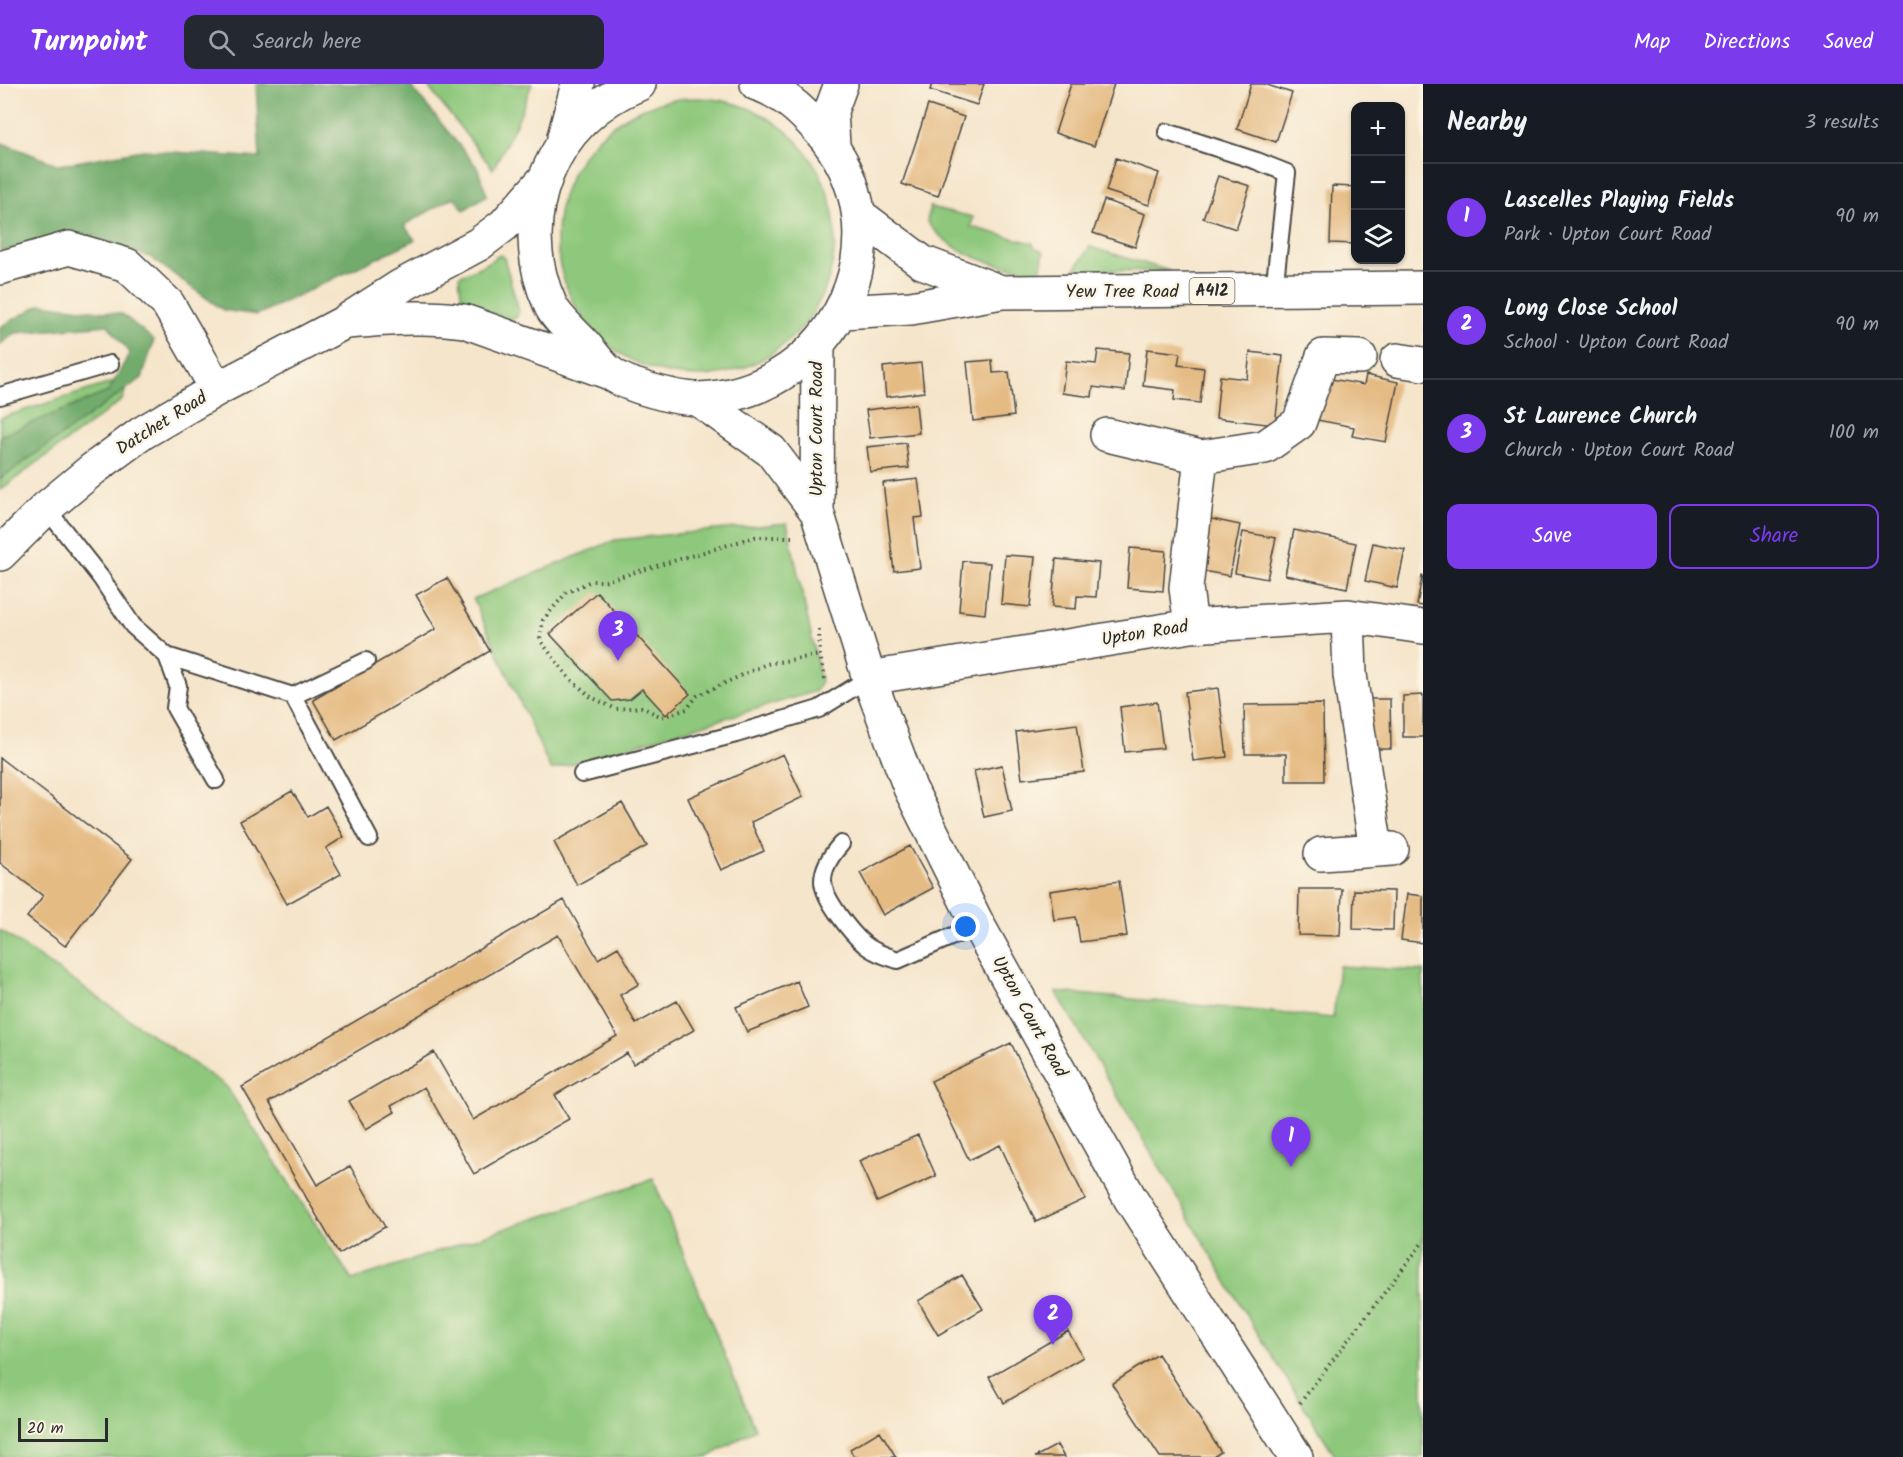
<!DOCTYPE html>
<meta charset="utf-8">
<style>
body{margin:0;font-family:Kalam,sans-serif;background:#242831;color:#f1f3f6}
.controls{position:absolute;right:18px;top:18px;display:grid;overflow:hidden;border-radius:12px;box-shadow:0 2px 4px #0004}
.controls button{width:54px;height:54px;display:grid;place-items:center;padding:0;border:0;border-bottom:2px solid #363941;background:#171b24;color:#f1f3f6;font:30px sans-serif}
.scale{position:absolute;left:18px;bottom:15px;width:90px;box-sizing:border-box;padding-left:6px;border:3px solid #2b2b2b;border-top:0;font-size:16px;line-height:21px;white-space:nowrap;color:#2b2b2b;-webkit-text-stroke:4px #fcf5e5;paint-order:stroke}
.you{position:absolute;left:966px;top:843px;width:21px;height:21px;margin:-15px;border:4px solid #fff;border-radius:50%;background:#1a73e8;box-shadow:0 0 0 9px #1a73e833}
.badge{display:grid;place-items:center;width:39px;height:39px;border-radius:50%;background:#7c3aed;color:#fff;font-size:20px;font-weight:700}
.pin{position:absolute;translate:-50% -50px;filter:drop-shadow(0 2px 3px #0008)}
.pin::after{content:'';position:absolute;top:32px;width:21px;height:18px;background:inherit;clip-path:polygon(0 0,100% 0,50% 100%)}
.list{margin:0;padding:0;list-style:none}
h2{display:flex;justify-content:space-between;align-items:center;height:78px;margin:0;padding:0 24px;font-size:26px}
h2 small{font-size:20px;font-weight:400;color:#9ea1a6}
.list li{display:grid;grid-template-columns:39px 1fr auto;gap:18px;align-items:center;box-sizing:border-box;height:108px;padding:0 24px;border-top:2px solid #363941}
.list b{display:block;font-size:22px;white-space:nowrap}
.list p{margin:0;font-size:20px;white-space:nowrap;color:#9ea1a6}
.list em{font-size:20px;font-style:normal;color:#9ea1a6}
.actions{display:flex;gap:12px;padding:18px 24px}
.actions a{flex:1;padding:14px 0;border:2px solid #7c3aed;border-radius:12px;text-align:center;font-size:21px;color:#7c3aed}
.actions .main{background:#7c3aed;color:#fff}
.icon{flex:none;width:33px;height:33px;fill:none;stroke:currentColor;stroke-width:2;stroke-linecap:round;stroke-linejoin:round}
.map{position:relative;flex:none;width:1423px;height:1373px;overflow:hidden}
header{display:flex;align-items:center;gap:36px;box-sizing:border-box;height:84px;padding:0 30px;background:#7c3aed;color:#fff}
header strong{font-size:28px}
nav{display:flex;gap:33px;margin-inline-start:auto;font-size:21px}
.search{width:420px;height:54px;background:#242831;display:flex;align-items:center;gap:15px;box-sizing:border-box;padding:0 21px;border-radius:12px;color:#9ea1a6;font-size:22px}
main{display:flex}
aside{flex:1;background:#171b24}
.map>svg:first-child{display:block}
.green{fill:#8ec87c;stroke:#5c7a54;stroke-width:1.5}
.forest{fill:#72ac6c;stroke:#4e6c4c;stroke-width:1.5}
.building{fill:#e5bb84}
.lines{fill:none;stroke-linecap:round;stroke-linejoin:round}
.lane-casing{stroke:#494743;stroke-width:20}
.street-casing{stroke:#494743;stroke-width:36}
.secondary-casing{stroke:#494743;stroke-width:36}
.primary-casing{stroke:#494743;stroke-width:36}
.path{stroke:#494743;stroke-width:4;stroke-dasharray:1.5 4.5;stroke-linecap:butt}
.lane{stroke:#fff;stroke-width:16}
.street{stroke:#fff;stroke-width:33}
.secondary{stroke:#fff;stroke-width:33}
.primary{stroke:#fff;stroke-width:33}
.labels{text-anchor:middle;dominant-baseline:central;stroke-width:5;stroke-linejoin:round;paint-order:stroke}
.shield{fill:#fcf5e5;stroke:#6a6863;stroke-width:1.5}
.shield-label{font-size:16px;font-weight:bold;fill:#2b2b2b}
.street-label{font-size:18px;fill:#2b2b2b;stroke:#fcf5e5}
</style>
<header>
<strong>Turnpoint</strong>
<div class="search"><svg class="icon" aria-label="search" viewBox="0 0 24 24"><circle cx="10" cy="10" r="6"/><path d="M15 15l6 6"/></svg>Search here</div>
<nav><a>Map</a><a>Directions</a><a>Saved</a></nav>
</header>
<main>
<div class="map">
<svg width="1423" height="1373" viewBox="0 0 1423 1373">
<rect width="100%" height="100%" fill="#fcf5e5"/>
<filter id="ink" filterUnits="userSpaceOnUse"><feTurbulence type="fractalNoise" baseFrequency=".0167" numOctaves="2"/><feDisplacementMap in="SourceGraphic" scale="12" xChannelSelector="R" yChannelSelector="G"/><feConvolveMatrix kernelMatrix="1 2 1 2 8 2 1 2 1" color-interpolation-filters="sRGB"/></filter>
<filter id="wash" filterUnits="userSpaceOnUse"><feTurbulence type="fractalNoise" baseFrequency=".008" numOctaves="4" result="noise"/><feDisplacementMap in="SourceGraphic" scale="24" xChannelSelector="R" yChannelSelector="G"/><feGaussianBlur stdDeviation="1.35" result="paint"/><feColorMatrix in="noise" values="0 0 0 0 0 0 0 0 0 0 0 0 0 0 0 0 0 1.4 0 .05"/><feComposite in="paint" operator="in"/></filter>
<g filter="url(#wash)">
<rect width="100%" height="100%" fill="#f5e5cb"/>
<!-- green -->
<path class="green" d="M426 0H532L517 38 493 85Z
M557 153a139 139 0 1 1 278 0a139 139 0 1 1-278 0Z
M930 123 973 133 971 143 1033 159 1034 163 1044 168 1040 188C997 182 955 174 927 138Z
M1090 163 1170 187 1074 186Z
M500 171 504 174 519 227 516 234 509 235 462 220 459 192 484 181Z
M130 293 122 316 0 406V334Z
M787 439 821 597 816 607 551 686 473 515 615 456Z
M0 846 226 1002 352 1196 653 1095 755 1345 709 1373H0Z
M1339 882 1423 887V1373H1336L1247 1232 1056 908 1333 934Z"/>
<!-- forest -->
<path class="forest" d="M256 0H409L477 83 487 111 464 126 454 113 404 141 415 156 257 231 223 226 150 173 79 154 0 167V58L59 81 143 66 260 74Z
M41 220 122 230 154 256 142 294 0 395V352L108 308 130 269 108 241 16 249 0 260V243Z"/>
<g id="blocks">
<!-- building -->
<path class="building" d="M932 0H984L977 21 930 6Z
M1071 0H1114L1094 62 1055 49Z
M1251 0H1264L1292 9 1276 58 1237 45Z
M928 21 964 33 938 112 902 100Z
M1116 74 1159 89 1149 121 1106 107Z
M1218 92 1250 102 1236 145 1203 134Z
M1332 102 1356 103V160L1330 159Z
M1104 116 1145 130 1135 163 1093 149Z
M1147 265 1180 269 1178 281 1204 284 1200 319 1174 316 1175 306 1143 302Z
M1098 266 1129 269 1125 307 1093 303 1092 313 1062 309 1066 277 1096 280Z
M1250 268 1283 272 1275 341 1216 334 1220 292 1247 295Z
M992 276 993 289 1009 288 1014 332 973 337 967 278Z
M921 279 924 308 886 313 883 283Z
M1366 291 1398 298 1386 358 1352 352 1354 343 1312 335 1321 293 1364 301Z
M916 320 919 349 870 354 866 326Z
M906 359 909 384 870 388 867 363Z
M918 395 923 433 914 434 920 484 894 487 883 399Z
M1207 434 1240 441 1230 492 1197 486Z
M1294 446 1356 459 1347 504 1285 491Z
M1243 448 1276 454 1267 495 1235 489Z
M1373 459 1405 466 1397 504 1365 497Z
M1130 464 1166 467 1163 507 1127 504Z
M1005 471 1035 473 1030 523 1001 520Z
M1056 475 1099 479 1096 513 1077 512 1076 525 1052 523Z
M963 477 990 479 985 530 959 527Z
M1422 492H1423V522L1417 521Z
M447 494 490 567 336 656 313 616 436 545 416 511Z
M597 508 690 610 666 631 642 605 630 615 612 617 550 550Z
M1218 604 1227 673 1193 677 1185 608Z
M1423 611V653H1403V612Z
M1361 615H1390L1391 665H1362Z
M1157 618 1163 664 1125 668 1120 623Z
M1323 620 1324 697H1286V670H1245L1244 621Z
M1077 640 1084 688 1022 695 1016 648Z
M783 670 803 713 751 738 764 767 721 786 688 714Z
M0 674 132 775 65 862 27 833 43 812 0 779Z
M1002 681 1012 727 984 733 974 687Z
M292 707 308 733 326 722 344 753 326 764 341 790 287 820 240 737Z
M622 719 647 762 577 801 554 758Z
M910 762 933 804 883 831 860 789Z
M1119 797 1127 852 1080 858 1076 833 1054 836 1050 807Z
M1299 805H1342L1340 852 1298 851Z
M1354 806 1394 807 1393 846 1353 845Z
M1407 810 1423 812V859L1401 856Z
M564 816 598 875 618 863 639 900 620 911 636 940 677 917 694 946 633 980 627 969 555 1011 569 1035 474 1090 424 1003 391 1022 395 1028 366 1045 349 1017 434 968 473 1036 617 952 558 851 269 1018 317 1101 350 1082 385 1143 339 1170 242 1003Z
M797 897 808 923 747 948 736 923Z
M1011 959 1085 1115 1036 1138 1000 1061 969 1076 931 997Z
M918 1051 936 1092 877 1118 859 1077Z
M962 1191 983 1225 938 1251 918 1217Z
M1068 1247 1083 1273 1004 1319 989 1293Z
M1158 1270 1221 1368 1213 1373H1160L1112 1300Z
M880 1347 896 1373H854L850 1365Z
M1057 1361 1064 1373H1035Z"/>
</g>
</g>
<g filter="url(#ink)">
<use href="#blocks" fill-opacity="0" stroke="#494743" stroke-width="1.5"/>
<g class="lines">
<!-- lane casing -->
<g class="lane-casing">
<path id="lane" d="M1167 48 1257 77 1287 89 1274 207
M0 312 110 280
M46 424 101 494 133 542 167 572 293 612 366 577
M167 572 178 602 175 624 216 696
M293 612 369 754
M582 690 736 650 819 625 869 594
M841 760C832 770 823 783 823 797 823 814 851 849 864 860 873 868 886 872 898 876L978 841"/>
</g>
<!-- street casing -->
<g class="street-casing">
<path id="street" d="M833 61 831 27 841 0
M0 184 69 164 127 181 168 220 217 305
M818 261 817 428 869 594 910 704 978 841 1130 1114 1296 1373
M1397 276 1423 280
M698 315 771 367 817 428
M1107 351 1201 373 1265 363 1299 339 1323 272 1360 273
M1348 532 1350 591 1376 766
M1191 542 1186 504 1201 373
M869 594 1191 542 1348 532 1423 543
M1321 770 1392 765"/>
</g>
<!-- secondary casing -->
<g class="secondary-casing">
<path id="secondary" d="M348 238C387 235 425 231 464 237L610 289
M0 470 46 424 93 385 142 349 217 305 343 239 401 202 479 160 504 141 543 97"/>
</g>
<!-- primary casing -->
<g class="primary-casing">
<path id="primary" d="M639 0C551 34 511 134 550 220 555 233 575 250 585 261 593 270 600 281 609 288 625 302 678 315 699 315 837 309 912 149 818 45 803 28 780 7 757 0
M564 53 578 0
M859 131 922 178 1001 208
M842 228 911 224 1002 208 1423 204"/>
</g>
<!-- path -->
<path class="path" d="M792 453H755L605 497H591L566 509 543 536 540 556 569 594 591 613 616 625 641 623 662 633 687 625 697 612 766 580 820 571
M819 546 820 571 825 595
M1300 1319 1423 1158"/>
<!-- lane -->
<use href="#lane" class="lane"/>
<!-- street -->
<use href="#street" class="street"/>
<!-- secondary -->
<use href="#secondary" class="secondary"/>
<!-- primary -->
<use href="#primary" class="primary"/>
</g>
</g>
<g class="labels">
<!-- shield labels -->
<rect class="shield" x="1189.5" y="194" width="45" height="26" rx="4.5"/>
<g class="shield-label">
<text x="1212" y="207">A412</text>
</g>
<!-- street labels -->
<g class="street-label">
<text x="1122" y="208">Yew Tree Road</text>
<text transform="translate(162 340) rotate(-32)">Datchet Road</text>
<text transform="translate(817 345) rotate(-90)">Upton Court Road</text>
<text transform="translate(1145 550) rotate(-9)">Upton Road</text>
<text transform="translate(1029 933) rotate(61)">Upton Court Road</text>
</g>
</g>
</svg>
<div class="controls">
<button>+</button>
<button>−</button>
<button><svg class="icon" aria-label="layers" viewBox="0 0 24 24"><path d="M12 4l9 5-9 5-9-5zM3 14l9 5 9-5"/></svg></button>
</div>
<div class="scale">20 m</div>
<div class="you"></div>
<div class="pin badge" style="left:1291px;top:1083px">1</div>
<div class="pin badge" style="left:1053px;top:1261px">2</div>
<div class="pin badge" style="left:618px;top:577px">3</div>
</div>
<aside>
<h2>Nearby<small>3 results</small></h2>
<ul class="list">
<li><span class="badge">1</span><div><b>Lascelles Playing Fields</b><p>Park · Upton Court Road</p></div><em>90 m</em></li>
<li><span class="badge">2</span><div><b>Long Close School</b><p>School · Upton Court Road</p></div><em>90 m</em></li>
<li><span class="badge">3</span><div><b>St Laurence Church</b><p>Church · Upton Court Road</p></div><em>100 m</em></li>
</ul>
<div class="actions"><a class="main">Save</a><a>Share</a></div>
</aside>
</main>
